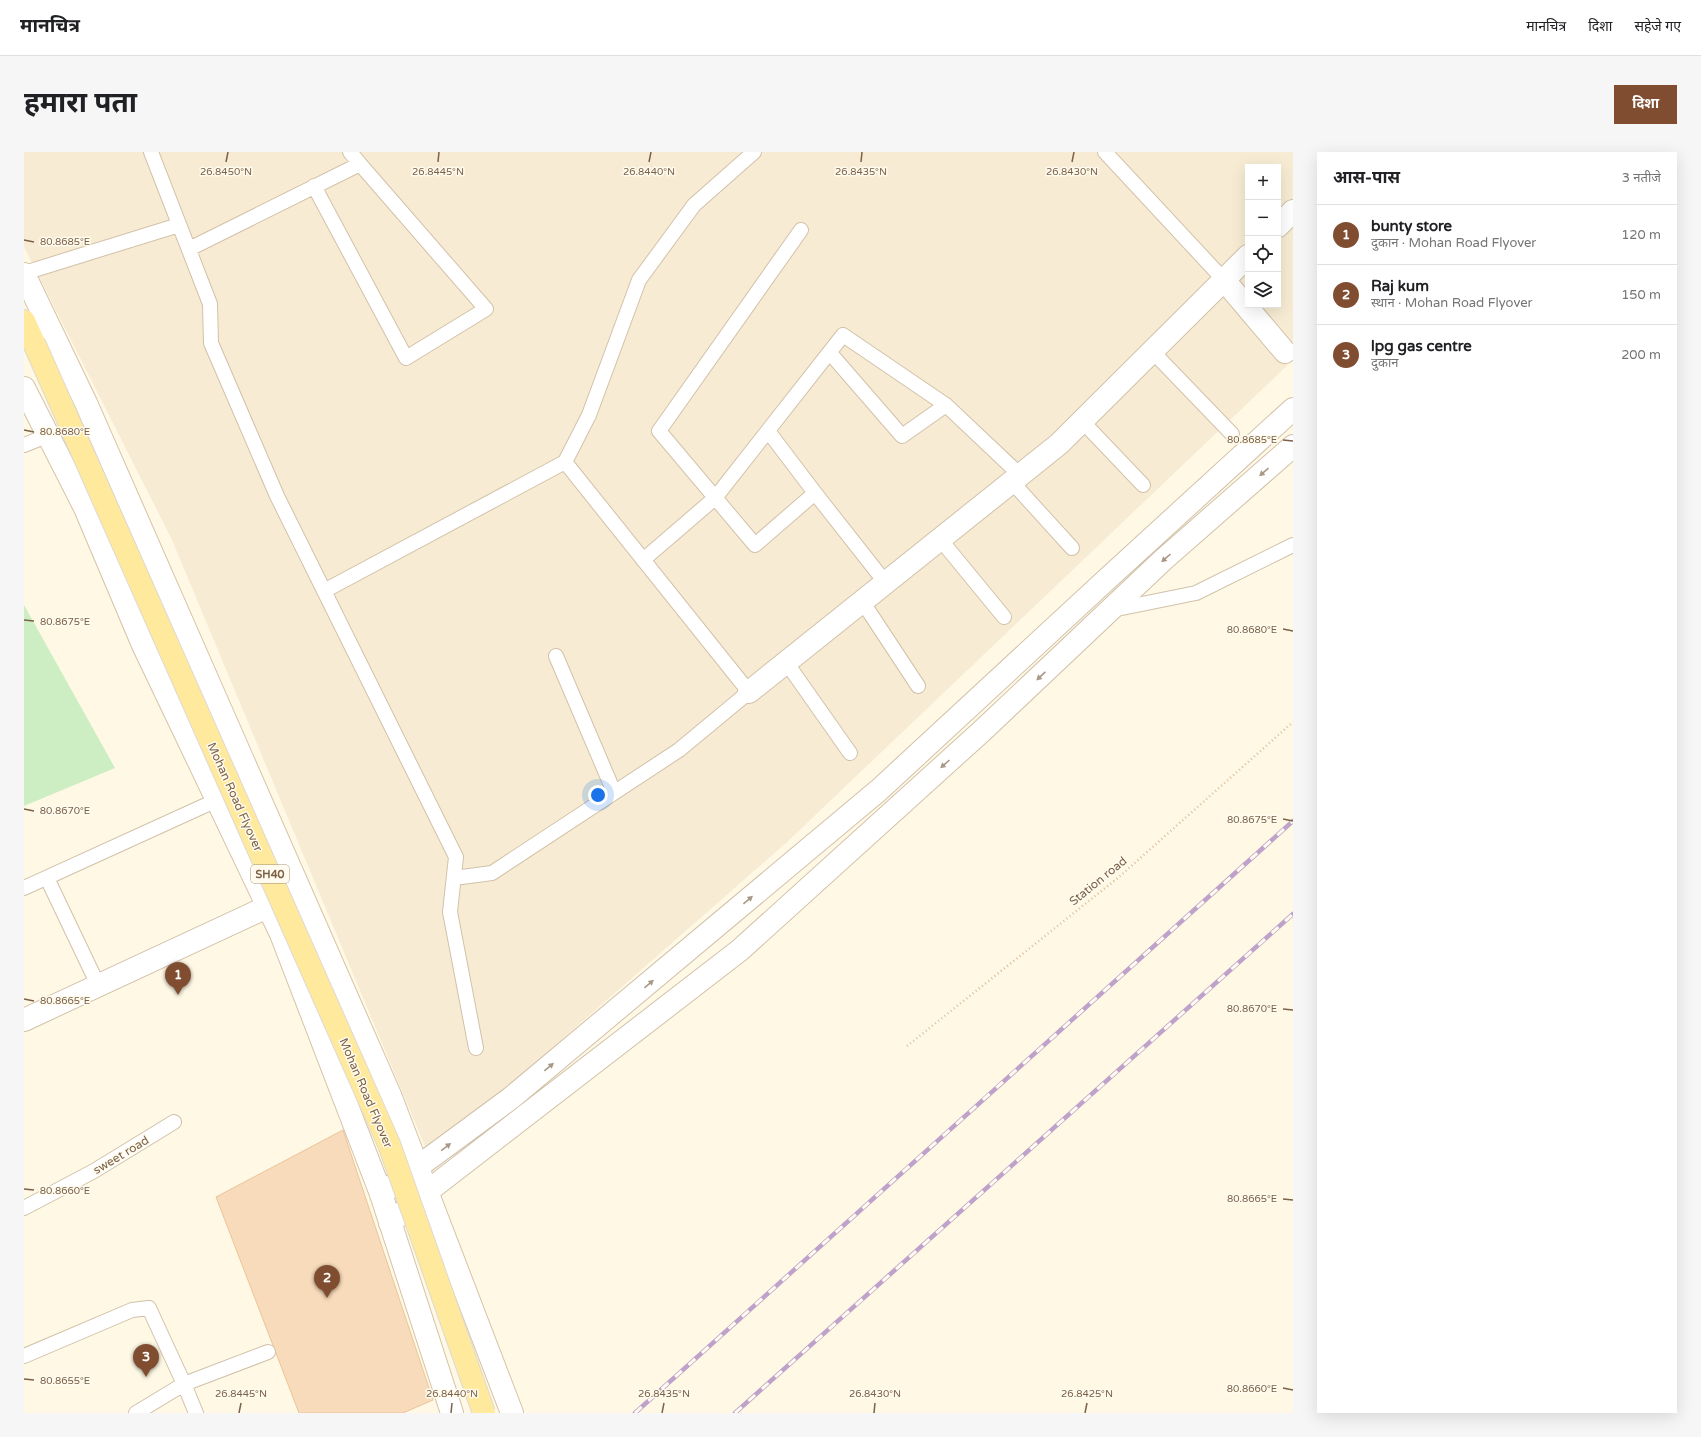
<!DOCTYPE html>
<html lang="hi">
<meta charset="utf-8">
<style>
body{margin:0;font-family:"Varela Round","Noto Sans Devanagari",sans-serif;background:#f6f6f6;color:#202124}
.controls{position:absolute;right:12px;top:12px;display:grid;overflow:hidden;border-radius:0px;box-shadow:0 4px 16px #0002}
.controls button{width:36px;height:36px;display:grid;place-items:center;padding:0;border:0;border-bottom:1px solid #e0e0e0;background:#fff;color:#202124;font:20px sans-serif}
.you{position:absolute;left:574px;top:643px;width:14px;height:14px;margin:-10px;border:3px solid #fff;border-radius:50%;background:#1a73e8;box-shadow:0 0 0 6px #1a73e833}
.badge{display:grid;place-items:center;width:26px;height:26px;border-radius:50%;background:#804d30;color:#fff;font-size:13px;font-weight:700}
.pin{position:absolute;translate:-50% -33px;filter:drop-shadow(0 1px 2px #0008)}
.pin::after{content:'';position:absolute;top:21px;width:14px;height:12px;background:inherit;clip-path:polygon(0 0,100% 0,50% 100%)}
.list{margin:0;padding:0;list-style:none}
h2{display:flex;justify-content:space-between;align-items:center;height:52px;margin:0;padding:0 16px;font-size:17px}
h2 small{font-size:13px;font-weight:400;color:#757577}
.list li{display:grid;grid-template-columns:26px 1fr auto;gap:12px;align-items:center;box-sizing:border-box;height:60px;padding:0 16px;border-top:1px solid #e0e0e0}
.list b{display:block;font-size:15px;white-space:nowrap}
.list p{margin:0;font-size:13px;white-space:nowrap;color:#757577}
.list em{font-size:13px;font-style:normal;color:#757577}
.icon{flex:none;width:22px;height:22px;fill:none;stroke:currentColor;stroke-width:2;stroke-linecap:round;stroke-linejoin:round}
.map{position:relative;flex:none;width:1269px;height:1261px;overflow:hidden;border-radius:0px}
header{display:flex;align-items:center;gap:24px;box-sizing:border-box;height:56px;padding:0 20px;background:#fff;border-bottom:1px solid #e0e0e0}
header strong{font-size:19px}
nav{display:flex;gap:22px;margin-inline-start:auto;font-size:14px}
.intro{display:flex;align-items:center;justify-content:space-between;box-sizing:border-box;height:96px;padding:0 24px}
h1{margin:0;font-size:28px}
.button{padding:10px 18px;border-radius:0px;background:#804d30;color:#fff;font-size:14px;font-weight:700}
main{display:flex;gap:24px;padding:0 24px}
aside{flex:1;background:#fff;border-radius:0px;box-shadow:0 4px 16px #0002}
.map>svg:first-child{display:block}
.residential{fill:#f7ecd3;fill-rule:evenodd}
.green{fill:#cdeec2}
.building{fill:#f7dbba;stroke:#ebc499}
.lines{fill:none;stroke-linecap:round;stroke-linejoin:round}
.lane-casing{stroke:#d2c1a9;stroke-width:16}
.street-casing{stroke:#d2c1a9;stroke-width:24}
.secondary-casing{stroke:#d5c3a7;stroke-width:24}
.primary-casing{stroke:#dfd9d3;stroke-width:24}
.path{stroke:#dcbf9c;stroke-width:2.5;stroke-dasharray:1 3;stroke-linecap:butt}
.lane{stroke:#fff;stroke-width:14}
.street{stroke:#fff;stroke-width:22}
.secondary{stroke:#fff;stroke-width:22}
.primary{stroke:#ffe99c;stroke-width:22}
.rail-casing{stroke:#bea2ca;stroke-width:4.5}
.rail{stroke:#fffbee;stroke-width:3;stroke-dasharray:9;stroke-linecap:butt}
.primary-bridge-casing{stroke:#dfd9d3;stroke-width:24;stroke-linecap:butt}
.primary-bridge{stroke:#ffe99c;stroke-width:22}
.oneway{fill:#a99887}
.ticks{fill:none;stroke:#7b6147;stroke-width:1.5}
.labels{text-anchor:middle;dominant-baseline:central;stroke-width:3;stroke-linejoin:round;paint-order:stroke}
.shield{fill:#fffbee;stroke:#a38f79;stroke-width:1}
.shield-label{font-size:11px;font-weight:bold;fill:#7b6147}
.street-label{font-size:12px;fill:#7b6147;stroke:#fffbee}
.ticks-label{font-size:10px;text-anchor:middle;fill:#7b6147;stroke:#fffbee;stroke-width:3;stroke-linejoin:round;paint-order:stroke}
</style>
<header>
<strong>मानचित्र</strong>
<nav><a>मानचित्र</a><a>दिशा</a><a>सहेजे गए</a></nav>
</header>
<div class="intro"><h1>हमारा पता</h1><a class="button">दिशा</a></div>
<main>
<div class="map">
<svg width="1269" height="1261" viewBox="0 0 1269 1261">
<rect width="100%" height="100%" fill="#fef8e5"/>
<!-- residential -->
<path class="residential" d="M0 0H1269V208L762 691 405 1004 148 388 0 95ZM1224 15H1254V153H1224Z"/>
<!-- green -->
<path class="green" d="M0 453 91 616 0 654Z"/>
<!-- building -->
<path class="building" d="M319 978 409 1248 379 1261H275L192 1045Z"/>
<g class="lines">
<!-- lane casing -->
<g class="lane-casing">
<path id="lane" d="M127 0 186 152 187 191 253 344 432 705 426 760 452 896
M1081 0 1200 128
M290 34 382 206 462 157 336 12
M777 78 635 279 731 393 791 341
M165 97 336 12 326 0
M0 121 155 73
M1128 199 1208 282
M806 201 878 284 922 253
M1058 269 1119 333
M744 279 791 341 861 430
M0 293 25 283
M988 330 1048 396
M916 387 980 465
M619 408 691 346 819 183 922 253 996 323
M300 439 541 310 565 263 615 128 670 53 730 0
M838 449 894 534
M1088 458 1172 441 1269 393
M532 504 590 640
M762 510 826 601
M23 726 74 833
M430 726 468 721 655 598 725 540 541 310
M0 736 193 648
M0 1056 70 1019 150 970
M0 1204 108 1158 125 1156 160 1232 172 1261
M112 1261 160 1232 244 1200"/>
</g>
<!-- street casing -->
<g class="street-casing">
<path id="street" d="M1254 74 1269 59
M1200 128 1261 200
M725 540 1035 292 1224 104
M0 868 243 755
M357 1042 487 946 855 638 1082 428 1269 257
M366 1071 404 1039 716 798 958 579 1139 408 1269 294"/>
</g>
<!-- secondary casing -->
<g class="secondary-casing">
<path id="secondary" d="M0 122 62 251 366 943 488 1261
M0 236 61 356 119 493 257 782 357 1042 428 1261"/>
</g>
<!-- primary casing -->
<g class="primary-casing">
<path id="primary" d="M0 169 10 191"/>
</g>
<!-- path -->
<path class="path" d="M883 894 1095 725 1269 570"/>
<!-- lane -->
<use href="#lane" class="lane"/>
<!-- street -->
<use href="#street" class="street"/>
<!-- secondary -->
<use href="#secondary" class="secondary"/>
<!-- primary -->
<use href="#primary" class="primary"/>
<!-- rail casing -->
<g class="rail-casing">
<path id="rail" d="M611 1261 1269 669
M711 1261 1269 762"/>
</g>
<!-- rail -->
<use href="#rail" class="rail"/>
<!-- primary-bridge casing -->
<g class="primary-bridge-casing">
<path id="primary-bridge" d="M10 191 365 992 460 1261"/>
</g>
<!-- primary-bridge -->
<use href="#primary-bridge" class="primary-bridge"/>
</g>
<!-- one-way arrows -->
<defs><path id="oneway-solid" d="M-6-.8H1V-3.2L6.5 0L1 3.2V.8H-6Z"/></defs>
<g class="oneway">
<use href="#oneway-solid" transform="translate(1240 320) rotate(139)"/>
<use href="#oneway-solid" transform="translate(1142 406) rotate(138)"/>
<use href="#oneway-solid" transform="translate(1017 524) rotate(137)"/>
<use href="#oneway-solid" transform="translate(921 612) rotate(138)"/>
<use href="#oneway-solid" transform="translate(724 748) rotate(-40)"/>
<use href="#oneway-solid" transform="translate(625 832) rotate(-40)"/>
<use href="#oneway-solid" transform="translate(525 915) rotate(-40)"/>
<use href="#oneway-solid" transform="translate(422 995) rotate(-37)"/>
</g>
<!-- ticks -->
<path class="ticks" d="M202 10 204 0M414 10 415 0M625 10 627 0M837 10 838 0M1048 10 1050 0M0 88 10 90M0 278 10 280M1259 288 1269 289M0 468 10 469M1259 477 1269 479M0 657 10 659M1259 667 1269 669M0 847 10 849M1259 857 1269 858M0 1037 10 1038M1259 1047 1269 1048M0 1227 10 1228M1259 1236 1269 1238M215 1261 217 1251M427 1261 428 1251M638 1261 640 1251M850 1261 851 1251M1061 1261 1063 1251"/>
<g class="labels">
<!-- shield labels -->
<rect class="shield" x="227" y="713" width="38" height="18" rx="3"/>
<g class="shield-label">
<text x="246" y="722">SH40</text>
</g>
<!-- street labels -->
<g class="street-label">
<text transform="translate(211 645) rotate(66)">Mohan Road Flyover</text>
<text transform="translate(1074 729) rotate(-39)">Station road</text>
<text transform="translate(342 941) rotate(67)">Mohan Road Flyover</text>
<text transform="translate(97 1003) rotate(-31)">sweet road</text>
</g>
</g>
<g class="ticks-label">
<text x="202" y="23">26.8450°N</text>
<text x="414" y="23">26.8445°N</text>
<text x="625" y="23">26.8440°N</text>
<text x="837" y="23">26.8435°N</text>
<text x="1048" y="23">26.8430°N</text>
<text x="41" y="93">80.8685°E</text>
<text x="41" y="283">80.8680°E</text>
<text x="1228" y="291">80.8685°E</text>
<text x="41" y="473">80.8675°E</text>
<text x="1228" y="481">80.8680°E</text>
<text x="41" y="662">80.8670°E</text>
<text x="1228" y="671">80.8675°E</text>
<text x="41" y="852">80.8665°E</text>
<text x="1228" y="860">80.8670°E</text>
<text x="41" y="1042">80.8660°E</text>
<text x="1228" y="1050">80.8665°E</text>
<text x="41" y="1232">80.8655°E</text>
<text x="1228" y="1240">80.8660°E</text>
<text x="217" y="1245">26.8445°N</text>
<text x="428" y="1245">26.8440°N</text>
<text x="640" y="1245">26.8435°N</text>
<text x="851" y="1245">26.8430°N</text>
<text x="1063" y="1245">26.8425°N</text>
</g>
</svg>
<div class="controls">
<button>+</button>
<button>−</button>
<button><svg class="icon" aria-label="locate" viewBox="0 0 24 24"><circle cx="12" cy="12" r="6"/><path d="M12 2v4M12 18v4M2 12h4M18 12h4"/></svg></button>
<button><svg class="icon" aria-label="layers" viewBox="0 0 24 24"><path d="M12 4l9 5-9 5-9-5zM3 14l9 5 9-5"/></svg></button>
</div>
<div class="you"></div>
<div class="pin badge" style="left:154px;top:843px">1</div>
<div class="pin badge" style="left:303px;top:1146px">2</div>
<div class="pin badge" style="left:122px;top:1225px">3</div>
</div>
<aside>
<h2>आस-पास<small>3 नतीजे</small></h2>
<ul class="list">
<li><span class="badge">1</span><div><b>bunty store</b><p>दुकान · Mohan Road Flyover</p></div><em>120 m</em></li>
<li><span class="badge">2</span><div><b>Raj kum</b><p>स्थान · Mohan Road Flyover</p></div><em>150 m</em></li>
<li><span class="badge">3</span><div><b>lpg gas centre</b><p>दुकान</p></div><em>200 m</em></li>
</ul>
</aside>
</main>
